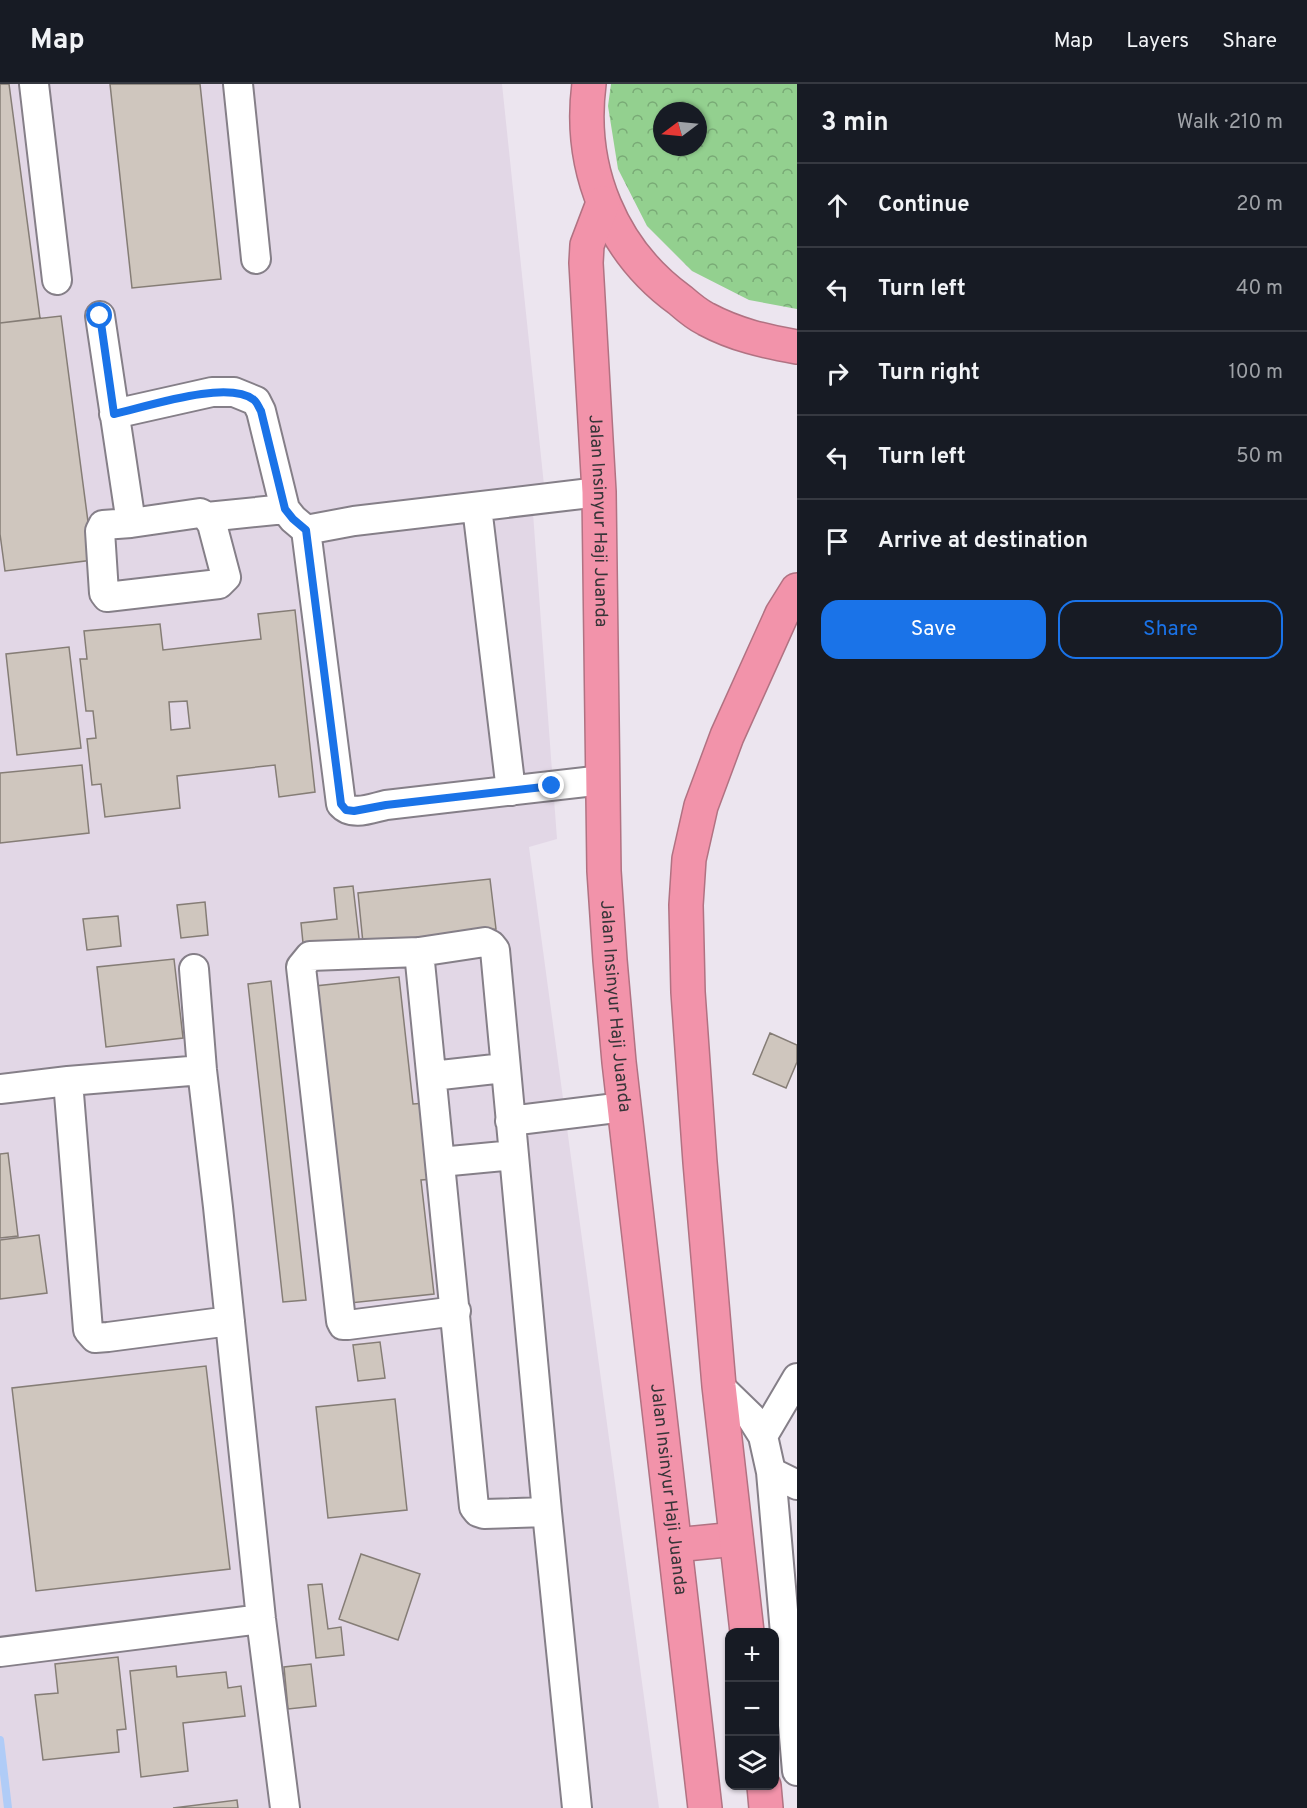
<!DOCTYPE html>
<meta charset="utf-8">
<style>
body{margin:0;font-family:Overpass,sans-serif;background:#242831;color:#f1f3f6}
.controls{position:absolute;right:18px;bottom:18px;display:grid;overflow:hidden;border-radius:12px;box-shadow:0 2px 4px #0004}
.controls button{width:54px;height:54px;display:grid;place-items:center;padding:0;border:0;border-bottom:2px solid #363941;background:#171b24;color:#f1f3f6;font:30px sans-serif}
.compass{position:absolute;left:653px;top:18px;width:54px;height:54px;border-radius:50%;background:#171b24;box-shadow:0 2px 4px #0004;rotate:254deg}
.stop{position:absolute;width:18px;height:18px;margin:-14px;border:4px solid #1a73e8;border-radius:50%;background:#fff}
.stop.end{background:#1a73e8;border-color:#fff;box-shadow:0 2px 6px #0008}
.list{margin:0;padding:0;list-style:none}
h2{display:flex;justify-content:space-between;align-items:center;height:78px;margin:0;padding:0 24px;font-size:26px}
h2 small{font-size:20px;font-weight:400;color:#9ea1a6}
.list li{display:grid;grid-template-columns:39px 1fr auto;gap:18px;align-items:center;box-sizing:border-box;height:84px;padding:0 24px;border-top:2px solid #363941}
.list b{display:block;font-size:22px;white-space:nowrap}
.list em{font-size:20px;font-style:normal;color:#9ea1a6}
.actions{display:flex;gap:12px;padding:18px 24px}
.actions a{flex:1;padding:14px 0;border:2px solid #1a73e8;border-radius:18px;text-align:center;font-size:21px;color:#1a73e8}
.actions .main{background:#1a73e8;color:#fff}
.icon{flex:none;width:33px;height:33px;fill:none;stroke:currentColor;stroke-width:2;stroke-linecap:round;stroke-linejoin:round}
.map{position:relative;flex:none;width:797px;height:1724px;overflow:hidden}
header{display:flex;align-items:center;gap:36px;box-sizing:border-box;height:84px;padding:0 30px;background:#171b24;border-bottom:2px solid #363941}
header strong{font-size:28px}
nav{display:flex;gap:33px;margin-inline-start:auto;font-size:21px}
main{display:flex}
aside{flex:1;background:#171b24}
.map>svg:first-child{display:block}
.built{fill:#e2d7e6}
.forest{fill:url(#forest-crowns);fill-rule:evenodd}
.lines{fill:none;stroke-linecap:round;stroke-linejoin:round}
.stream{stroke:#b0ccf7;stroke-width:8}
.building{fill:#cfc6be;stroke:#857d76;stroke-width:1.5;fill-rule:evenodd}
.minor-casing{stroke:#857f88;stroke-width:32}
.highway-casing{stroke:#b17282;stroke-width:36}
.minor{stroke:#fff;stroke-width:28}
.highway{stroke:#f293aa;stroke-width:33}
.route{stroke:#1a73e8;stroke-width:8}
.labels{text-anchor:middle;dominant-baseline:central;stroke-width:4.5;stroke-linejoin:round;paint-order:stroke}
.street-label{font-size:18px;fill:#373538;stroke:#fff}
</style>
<header>
<strong>Map</strong>
<nav><a>Map</a><a>Layers</a><a>Share</a></nav>
</header>
<main>
<div class="map">
<svg width="797" height="1724" viewBox="0 0 797 1724">
<defs>
<pattern id="forest-crowns" width="20" height="18" patternUnits="userSpaceOnUse" patternTransform="scale(1.5)"><rect width="20" height="18" fill="#93d08f"/><path d="M2 6a3 3 0 1 1 6 0M12 15a3 3 0 1 1 6 0" fill="none" stroke="#79aa76"/></pattern>
</defs>
<rect width="100%" height="100%" fill="#ece5ef"/>
<!-- built -->
<path class="built" d="M0 0H502L544 401 531 402 557 755 529 763 659 1724H0Z"/>
<!-- forest -->
<path class="forest" d="M611 0H797V225L749 216 692 187 647 142 618 85 608 22ZM662 27H698V63H662Z"/>
<g class="lines">
<!-- stream -->
<path class="stream" d="M0 1656 8 1724"/>
</g>
<!-- building -->
<path class="building" d="M0 0H9L40 234 0 239Z
M110 0H200L221 195 132 204Z
M61 232 93 476 5 487 0 450V239Z
M295 526 315 708 279 713 275 681 177 692 180 724 105 733 101 700 92 701 87 655 96 654 93 627H86L80 575H87L84 547 160 540 163 566 261 555 258 530ZM187 617 190 644 171 646 169 618Z
M69 563 81 664 17 671 6 570Z
M82 681 89 749 0 759V689Z
M490 795 496 845 363 859 358 809Z
M353 802 360 863 304 869 301 839 337 835 334 804Z
M205 818 208 851 181 854 177 821Z
M118 832 121 862 87 866 83 835Z
M174 875 183 954 106 963 97 883Z
M399 893 413 1020 426 1019 434 1095 421 1096 434 1210 350 1219 315 902Z
M271 897 306 1216 283 1218 248 900Z
M770 949 797 961V978L786 1004 753 990Z
M8 1069 18 1152 0 1154V1070Z
M39 1151 47 1209 0 1215V1156Z
M380 1258 385 1294 358 1297 353 1261Z
M206 1282 230 1485 36 1507 12 1304Z
M395 1315 407 1426 328 1434 316 1323Z
M361 1470 420 1490 398 1556 339 1535Z
M322 1500 328 1545 341 1543 344 1571 316 1574 308 1501Z
M118 1573 126 1645 117 1646 119 1668 43 1676 35 1611 58 1609 55 1580Z
M311 1580 316 1622 288 1625 284 1583Z
M176 1582 177 1593 226 1588 228 1604 241 1602 245 1632 183 1639 188 1687 141 1693 130 1587Z
M237 1716 238 1724H173Z"/>
<g class="lines">
<!-- minor casing -->
<g class="minor-casing">
<path id="minor" d="M34 0 57 196
M238 0 256 175
M100 232 131 439
M114 330 212 308H234L256 317 261 327 285 425 293 435 306 446 341 720C352 733 372 724 386 721L603 696
M477 423 511 707
M200 429 207 433 212 440 226 493 219 500 107 513 104 509 100 447 103 441 131 439Z
M207 433 285 425
M306 446 354 437 599 408
M419 868 474 1423 478 1428 484 1430 547 1428
M194 885 202 986 218 1123 261 1535 285 1724
M432 992 504 984
M68 997 88 1246 95 1254 108 1253 230 1237
M0 1005 68 997 202 986
M510 1037 624 1023
M440 1078 514 1071
M456 1227 348 1241H343L341 1237 301 883 310 872 419 868 485 858 491 861 495 866 547 1428 577 1724
M719 1302 751 1333 763 1352 771 1388 797 1687
M763 1352 797 1294
M771 1388 797 1401
M0 1568 261 1535"/>
</g>
<!-- highway casing -->
<g class="highway-casing">
<g id="highway">
<path d="M589 0C578 84 611 166 680 216 688 223 696 230 706 235 736 251 764 257 797 263"/>
<path id="s1" d="M603 119 587 161 586 179 599 408 604 787 610 876 619 978 705 1724"/>
<path d="M675 1461 736 1455"/>
<path d="M747 1548 719 1302 700 1078 688 908 686 821 689 775 701 722 727 652 782 530 797 506"/>
<path d="M764 1702 766 1724"/>
</g>
</g>
<!-- minor -->
<use href="#minor" class="minor"/>
<!-- highway -->
<use href="#highway" class="highway"/>
</g>
<g class="lines">
<!-- route -->
<path class="route" d="M100 232 114 330C146 323 228 295 254 316 257 318 259 324 261 327L285 425 293 435 306 446 341 720 346 726 354 727 386 721 552 702"/>
</g>
<g class="labels">
<!-- street labels -->
<g class="street-label">
<text stroke="none"><textPath href="#s1" startOffset="321">Jalan Insinyur Haji Juanda</textPath></text>
<text stroke="none"><textPath href="#s1" startOffset="807">Jalan Insinyur Haji Juanda</textPath></text>
<text stroke="none"><textPath href="#s1" startOffset="1293">Jalan Insinyur Haji Juanda</textPath></text>
</g>
</g>
</svg>
<div class="controls">
<button>+</button>
<button>−</button>
<button><svg class="icon" aria-label="layers" viewBox="0 0 24 24"><path d="M12 4l9 5-9 5-9-5zM3 14l9 5 9-5"/></svg></button>
</div>
<svg class="compass" viewBox="-18 -18 36 36"><path d="M0-13l5 13h-10z" fill="#e53935"/><path d="M0 13l5-13h-10z" fill="#9ea1a6"/></svg>
<div class="stop" style="left:100px;top:232px"></div>
<div class="stop end" style="left:552px;top:702px"></div>
</div>
<aside>
<h2>3 min<small>Walk · 210 m</small></h2>
<ul class="list">
<li><svg class="icon" aria-label="ahead" viewBox="0 0 24 24"><path d="M12 20V5M6 11l6-6 6 6"/></svg><div><b>Continue</b></div><em>20 m</em></li>
<li><svg class="icon" aria-label="left" viewBox="0 0 24 24"><path d="M17 20v-9H6M10 6l-5 5 5 5"/></svg><div><b>Turn left</b></div><em>40 m</em></li>
<li><svg class="icon" aria-label="right" viewBox="0 0 24 24"><path d="M7 20v-9h11M14 6l5 5-5 5"/></svg><div><b>Turn right</b></div><em>100 m</em></li>
<li><svg class="icon" aria-label="left" viewBox="0 0 24 24"><path d="M17 20v-9H6M10 6l-5 5 5 5"/></svg><div><b>Turn left</b></div><em>50 m</em></li>
<li><svg class="icon" aria-label="arrive" viewBox="0 0 24 24"><path d="M6 21V4h12l-3 4 3 4H6"/></svg><div><b>Arrive at destination</b></div></li>
</ul>
<div class="actions"><a class="main">Save</a><a>Share</a></div>
</aside>
</main>
